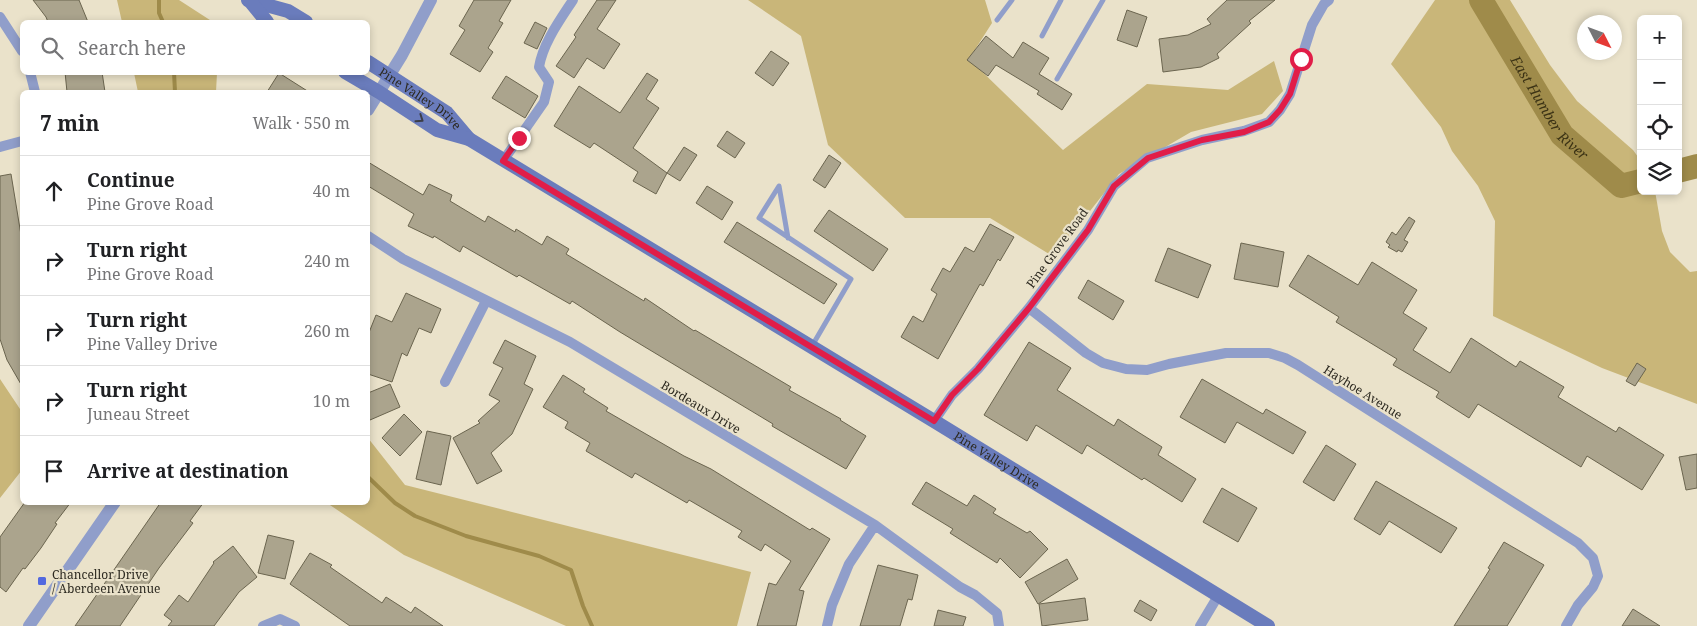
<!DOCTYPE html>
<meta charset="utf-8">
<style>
body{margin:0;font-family:"Noto Serif",serif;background:#f6f6f6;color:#202124}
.controls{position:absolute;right:15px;top:15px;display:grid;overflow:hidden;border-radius:8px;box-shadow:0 2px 8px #0003}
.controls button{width:45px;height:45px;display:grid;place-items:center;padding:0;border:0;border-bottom:1px solid #e0e0e0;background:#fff;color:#202124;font:25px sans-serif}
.compass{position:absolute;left:1577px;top:15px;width:45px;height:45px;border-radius:50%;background:#fff;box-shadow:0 2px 8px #0003;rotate:132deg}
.stop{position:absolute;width:15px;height:15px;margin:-11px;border:4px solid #e11d48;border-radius:50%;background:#fff}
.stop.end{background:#e11d48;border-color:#fff;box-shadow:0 1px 5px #0008}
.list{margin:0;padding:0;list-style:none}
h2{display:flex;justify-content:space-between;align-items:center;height:65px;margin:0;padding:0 20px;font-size:21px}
h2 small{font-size:16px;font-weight:400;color:#757577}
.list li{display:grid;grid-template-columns:32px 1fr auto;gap:15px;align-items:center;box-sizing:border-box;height:70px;padding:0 20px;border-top:1px solid #e0e0e0}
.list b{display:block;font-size:19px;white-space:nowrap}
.list p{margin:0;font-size:16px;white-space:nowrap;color:#757577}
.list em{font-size:16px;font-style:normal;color:#757577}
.icon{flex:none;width:28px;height:28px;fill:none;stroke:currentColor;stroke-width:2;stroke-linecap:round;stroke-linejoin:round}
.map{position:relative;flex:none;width:1697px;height:626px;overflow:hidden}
.search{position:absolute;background:#fff;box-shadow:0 2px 8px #0003;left:20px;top:20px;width:350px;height:55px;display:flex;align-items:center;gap:12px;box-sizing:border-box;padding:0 18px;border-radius:8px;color:#757577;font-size:19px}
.panel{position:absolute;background:#fff;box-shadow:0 2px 8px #0003;left:20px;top:90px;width:350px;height:415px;border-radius:8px}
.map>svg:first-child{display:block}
.green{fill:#c9b679}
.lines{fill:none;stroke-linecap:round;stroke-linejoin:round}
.stream{stroke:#9f8b4a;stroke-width:4}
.river{stroke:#9f8b4a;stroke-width:24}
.building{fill:#aba48d;stroke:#6b654f}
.service{stroke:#909eca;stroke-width:5}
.minor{stroke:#909eca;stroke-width:10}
.tertiary{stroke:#909eca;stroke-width:12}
.secondary{stroke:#6a7cbc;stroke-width:14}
.oneway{stroke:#3c3e47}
.route{stroke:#e11d48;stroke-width:6}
.poi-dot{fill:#5369df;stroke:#eae2ca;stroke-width:2}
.labels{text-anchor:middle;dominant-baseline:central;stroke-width:4.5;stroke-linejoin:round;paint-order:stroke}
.street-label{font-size:12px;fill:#2c2920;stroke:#eae2ca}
.poi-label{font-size:12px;fill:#2c2920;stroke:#eae2ca;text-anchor:start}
.water-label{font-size:14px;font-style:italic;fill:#3c3315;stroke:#eae2ca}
</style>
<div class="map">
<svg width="1697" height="626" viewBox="0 0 1697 626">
<rect width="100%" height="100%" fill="#eae2ca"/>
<!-- green -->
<path class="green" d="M117 0H179L213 22H122Z
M748 0H985L992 23 969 59 1063 150 1147 84 1228 90 1274 61 1283 91 1262 114 1191 132 1119 174 1054 257 990 218H905L828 145 801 36Z
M1435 0H1510L1550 65 1577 101 1633 150 1641 161V191H1655L1662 231 1670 252 1690 272 1697 271V404L1602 368 1493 316 1495 221 1478 186 1452 151 1441 127 1391 64Z
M134 73H217L216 92H138Z
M0 379 22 412V470L0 498Z
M368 438 405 485 751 572 737 626H566L404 555 327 503 368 502Z"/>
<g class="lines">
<!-- stream -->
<path class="stream" d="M159 0V13L163 22
M174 72 175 92
M368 477 395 503 415 516 466 536 539 556 571 570 583 606 592 626"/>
<!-- river -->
<g class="river">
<path id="s1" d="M1481 0 1562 135 1621 186 1641 181"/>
<path d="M1678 171 1697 166"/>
</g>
</g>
<!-- building -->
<path class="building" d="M33 0H79L88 22H48L46 17Z
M474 0H511L499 21 503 23 488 48 493 52 480 72 450 54 465 30 459 26Z
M597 0H616L597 29 620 44 604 69 587 58 574 78 556 66 576 37 574 35Z
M1227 0H1275L1249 21 1251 23 1217 54 1219 58 1201 67 1163 72 1159 39 1188 35 1211 24 1207 19Z
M1127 10 1147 17 1137 47 1117 40Z
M535 22 547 28 537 49 524 43Z
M986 36 1013 58 1023 42 1049 58 1039 74 1072 94 1062 110 1037 94 1039 91 996 65 988 76 967 60Z
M771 51 789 63 773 86 755 73Z
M65 72H102L105 92H67Z
M279 73 309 92H267Z
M647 73 658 80 646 99 659 108 633 148 667 173 656 194 633 181 638 172 594 143 590 148 554 126 579 86 620 113Z
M506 76 538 96 525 118 492 98Z
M727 131 745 143 735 158 717 146Z
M684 147 697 155 680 181 667 173Z
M829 155 841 163 825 188 813 180Z
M368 162 423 195 429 184 452 195 450 201 485 222 488 216 515 232 516 229 542 245 547 236 569 249 566 254 644 301 645 298 694 331 695 330 791 387 789 390 841 419 840 420 866 436 846 469 772 426 773 424 620 332 572 301 570 304 519 275 517 277 463 246 460 252 434 236 433 238 408 226 414 214 368 186Z
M11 174 21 235H22V386L7 360 0 339V176Z
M707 186 733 202 722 220 696 203Z
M829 210 888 249 873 271 814 231Z
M1409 217 1415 221 1404 240 1408 242 1402 252 1398 250 1397 252 1388 247 1390 245 1386 242 1392 232 1396 235Z
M737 222 837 284 824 304 724 242Z
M990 224 1014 237 1000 261 998 259 983 286 980 284 938 359 901 337 913 316 923 322 937 294 931 290 943 268 950 272 965 247 974 252Z
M1241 243 1284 252 1278 287 1234 279Z
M1168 248 1211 265 1198 298 1155 281Z
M1308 255 1358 285 1372 262 1417 290 1403 313 1427 328 1413 350 1450 373 1471 338 1516 367 1520 361 1564 387 1558 397 1616 432 1619 427 1664 455 1642 490 1587 456 1581 467 1478 404 1469 418 1436 397 1439 392 1393 365 1397 359 1336 322 1339 317 1289 286Z
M1088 280 1124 301 1113 320 1078 298Z
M406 293 441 309 431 333 419 328 407 356 402 353 392 382 368 374V335L376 315 392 322Z
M505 340 536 356 524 384 533 389 512 434 491 453 502 471 477 484 453 438 480 423 478 421 500 401 489 395 503 368 493 363Z
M1029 342 1071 368 1057 390 1114 426 1118 419 1138 432 1162 447 1158 455 1196 479 1182 502 1144 478 1142 480 1087 445 1082 454 1036 425 1027 441 984 415Z
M1637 363 1646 369 1635 386 1626 381Z
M563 375 585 389 583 392 608 408 606 411 684 456 711 469 810 530 812 528 830 539 799 590 804 591 796 626H757L769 583 776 585 791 561 765 544 761 551 738 537 742 531 713 514 689 500 687 503 635 473 632 478 586 451 590 443 565 428 568 422 543 407Z
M1202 379 1263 414 1266 409 1306 432 1293 454 1237 422 1225 443 1180 417Z
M390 384 400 407 370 420 368 414V393Z
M404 414 422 432 400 456 382 438Z
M427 431 451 436 441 485 416 479Z
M1326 445 1356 464 1334 501 1303 482Z
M1697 454V488L1686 490 1679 457Z
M1376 481 1457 528 1441 553 1389 521 1380 535 1354 519Z
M926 482 967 506 974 495 996 509 993 513 1027 533 1030 531 1048 549 1020 578 1000 558 997 563 975 549 950 533 953 529 912 504Z
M1222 488 1257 508 1238 542 1203 522Z
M25 502H71L55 523 57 524 41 548 25 569 23 568 6 592 0 587V537Z
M161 502H204L190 521 193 523 159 568 120 626H75Z
M268 535 294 541 285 579 258 573Z
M1504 542 1544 565 1518 608 1507 626H1454L1490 569 1488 568Z
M233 546 257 577 239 592 214 626H168L172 621 164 615 179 595 188 602 214 563 213 562Z
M310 553 332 565 330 567 382 603 386 597 411 613 415 607 443 626H350L290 584Z
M1067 559 1078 579 1038 604 1025 582Z
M878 565 918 575 912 600 908 599 900 626H860Z
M1085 598 1088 620 1042 626 1039 604Z
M1140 600 1157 610 1151 621 1134 611Z
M1633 609 1660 626H1622Z
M938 610 966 617 963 626H934Z"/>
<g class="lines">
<!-- service -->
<path class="service" d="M997 20 1012 0
M1042 36 1061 0
M1057 79 1103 0
M788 238 779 186 759 218 851 279 812 346"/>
<!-- minor -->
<path class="minor" d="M0 17 22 51
M30 72 35 92
M0 147 22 141
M503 161 544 102 549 82 539 67C543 43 560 20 573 0
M368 236 403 259 570 342 875 525 960 587 975 595 997 613 999 626
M1029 308 1086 353 1103 363 1126 369 1147 370 1169 364 1226 353H1269L1285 358 1298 365 1578 543 1593 558 1598 576 1593 587 1578 605 1566 626
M445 382 486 301
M934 421 952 395 978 369 1029 308 1088 230 1114 186 1147 158 1202 140 1244 131 1269 122 1280 110 1290 94 1312 25 1324 4 1329 0
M263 626 280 619 295 626
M827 626 832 605 849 564 875 525
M1200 626 1218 596"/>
<!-- tertiary -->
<path class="tertiary" d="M368 110 402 55 431 0
M29 626 115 502"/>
<!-- secondary -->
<g class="secondary">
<path d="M248 0 288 11 306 22"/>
<path d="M250 1 267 22"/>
<path id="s2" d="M368 62 447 113 469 139"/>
<path id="s3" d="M345 72 379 92 437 130 469 139 934 421 1268 626"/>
</g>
</g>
<!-- one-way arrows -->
<defs><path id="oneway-chevron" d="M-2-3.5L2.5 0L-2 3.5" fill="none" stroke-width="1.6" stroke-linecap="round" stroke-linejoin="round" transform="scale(1.25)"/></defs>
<use class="oneway" href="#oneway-chevron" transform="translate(420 119) rotate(34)"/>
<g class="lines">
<!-- route -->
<path class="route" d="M519 138 503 161 934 421 952 395 978 369 1029 308 1088 230 1114 186 1148 158 1202 140 1244 132 1269 122 1280 110 1290 94 1301 59"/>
</g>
<!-- markers -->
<rect class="poi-dot" x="37" y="576" width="10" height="10" rx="2.5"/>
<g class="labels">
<!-- street labels -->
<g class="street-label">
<text stroke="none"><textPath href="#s2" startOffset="64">Pine Valley Drive</textPath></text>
<text transform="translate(1057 248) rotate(-54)">Pine Grove Road</text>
<text transform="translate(1363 392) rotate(32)">Hayhoe Avenue</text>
<text transform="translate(701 407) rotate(31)">Bordeaux Drive</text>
<text stroke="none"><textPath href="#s3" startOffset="760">Pine Valley Drive</textPath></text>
</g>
<!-- poi labels -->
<g class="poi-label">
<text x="52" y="574">Chancellor Drive<tspan x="52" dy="14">/ Aberdeen Avenue</tspan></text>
</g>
<!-- water labels -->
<g class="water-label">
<text stroke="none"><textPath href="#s1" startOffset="128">East Humber River</textPath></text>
</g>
</g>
</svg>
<div class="controls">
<button>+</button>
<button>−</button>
<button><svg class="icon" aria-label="locate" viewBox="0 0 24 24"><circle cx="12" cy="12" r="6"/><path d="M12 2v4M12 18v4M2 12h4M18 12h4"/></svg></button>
<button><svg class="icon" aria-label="layers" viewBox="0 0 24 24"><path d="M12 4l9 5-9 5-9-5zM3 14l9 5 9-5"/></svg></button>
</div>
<svg class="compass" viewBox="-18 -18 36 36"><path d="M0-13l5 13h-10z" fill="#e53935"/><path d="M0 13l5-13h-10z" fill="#757577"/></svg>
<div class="stop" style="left:1301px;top:59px"></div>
<div class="stop end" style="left:519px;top:138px"></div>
<div class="search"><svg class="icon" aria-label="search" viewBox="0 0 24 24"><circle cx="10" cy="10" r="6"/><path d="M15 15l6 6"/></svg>Search here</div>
<section class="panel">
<h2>7 min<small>Walk · 550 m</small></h2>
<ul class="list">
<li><svg class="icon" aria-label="ahead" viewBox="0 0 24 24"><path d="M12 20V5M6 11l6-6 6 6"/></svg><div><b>Continue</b><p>Pine Grove Road</p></div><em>40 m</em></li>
<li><svg class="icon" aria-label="right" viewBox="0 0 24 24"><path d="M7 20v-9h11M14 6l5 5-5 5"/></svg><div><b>Turn right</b><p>Pine Grove Road</p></div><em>240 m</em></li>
<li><svg class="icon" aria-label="right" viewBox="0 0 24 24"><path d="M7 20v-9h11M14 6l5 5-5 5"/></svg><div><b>Turn right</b><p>Pine Valley Drive</p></div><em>260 m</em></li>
<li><svg class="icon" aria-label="right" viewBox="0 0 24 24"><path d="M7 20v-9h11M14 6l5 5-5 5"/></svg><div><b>Turn right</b><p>Juneau Street</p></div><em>10 m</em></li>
<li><svg class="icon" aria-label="arrive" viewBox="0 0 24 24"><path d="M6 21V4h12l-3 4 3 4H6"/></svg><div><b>Arrive at destination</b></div></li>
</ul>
</section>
</div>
